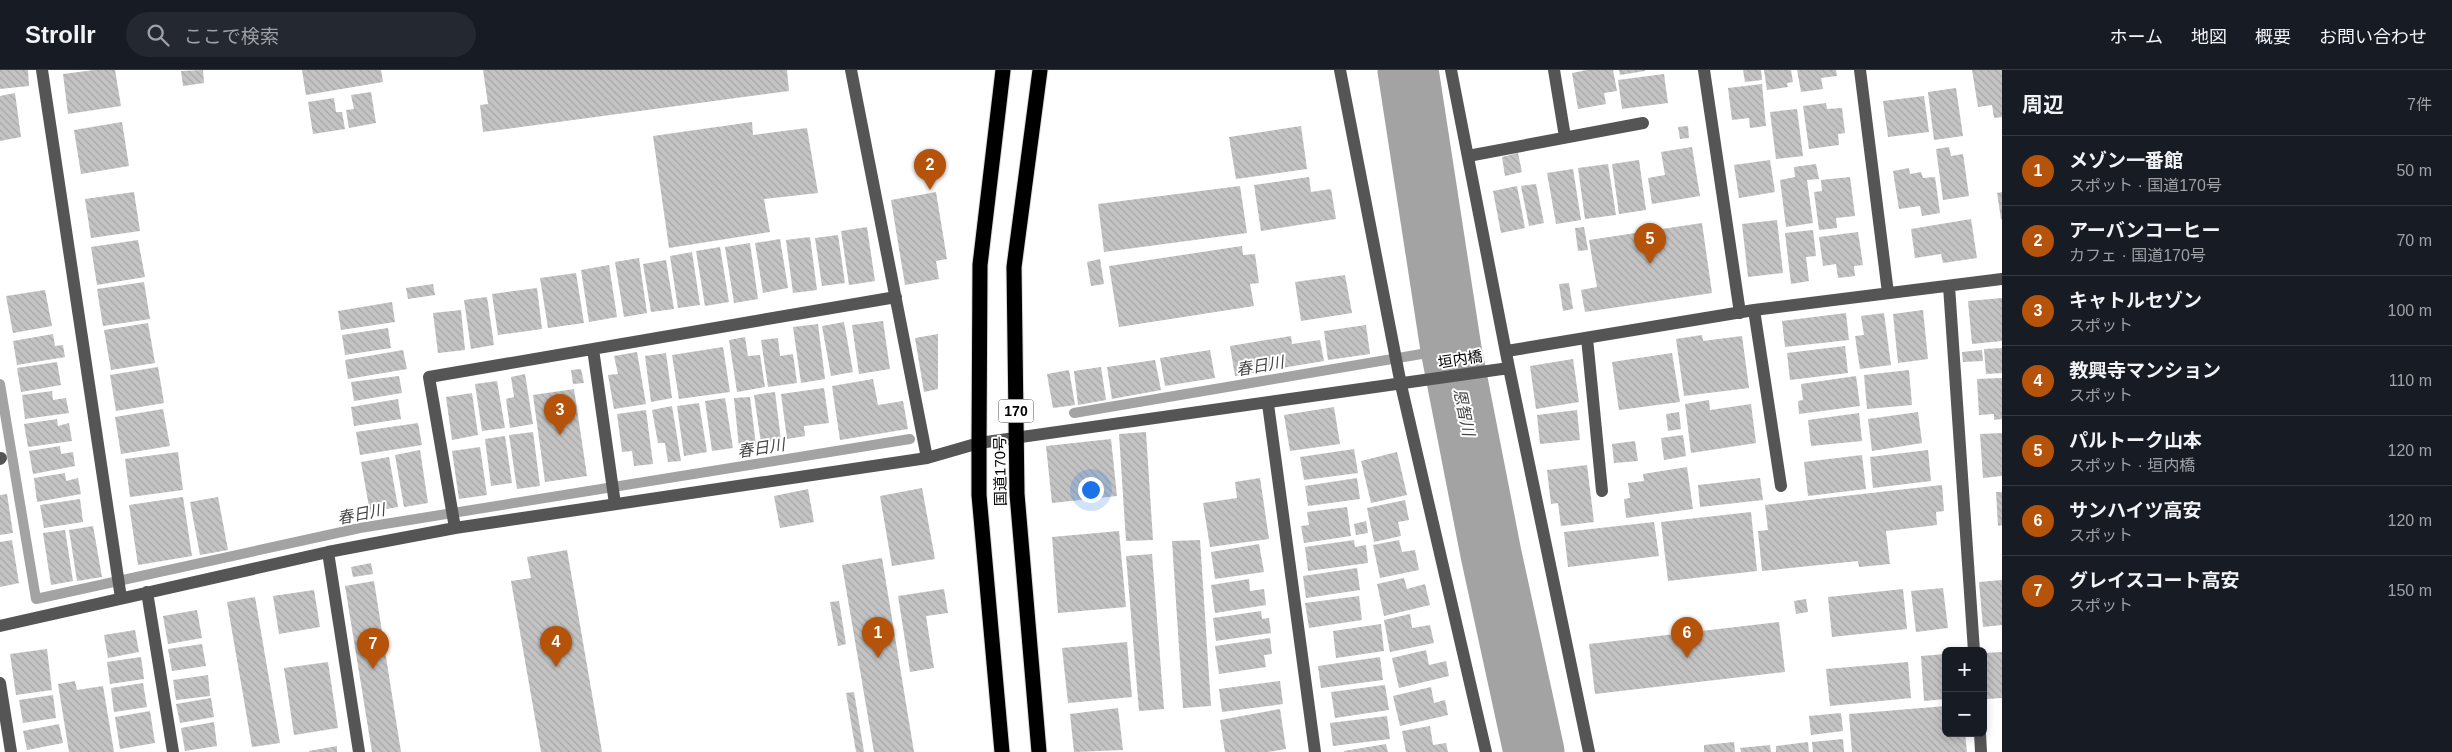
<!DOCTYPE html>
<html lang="ja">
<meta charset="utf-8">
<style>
body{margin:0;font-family:Helvetica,"Noto Sans JP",sans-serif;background:#242831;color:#f1f3f6}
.controls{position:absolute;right:15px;bottom:15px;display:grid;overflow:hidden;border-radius:8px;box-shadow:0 2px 8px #0003}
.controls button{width:45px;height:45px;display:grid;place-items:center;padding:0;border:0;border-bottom:1px solid #363941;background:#171b24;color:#f1f3f6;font:25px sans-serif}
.you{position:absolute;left:1090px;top:419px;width:18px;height:18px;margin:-12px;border:4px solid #fff;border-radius:50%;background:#1a73e8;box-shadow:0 0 0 8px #1a73e833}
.badge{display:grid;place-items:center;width:32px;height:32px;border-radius:50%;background:#b45309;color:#fff;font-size:16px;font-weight:700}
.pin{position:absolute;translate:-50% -41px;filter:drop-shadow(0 1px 2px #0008)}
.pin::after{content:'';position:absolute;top:26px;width:18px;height:15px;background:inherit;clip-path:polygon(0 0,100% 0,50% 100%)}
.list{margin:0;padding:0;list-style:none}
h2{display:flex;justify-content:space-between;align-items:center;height:65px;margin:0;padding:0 20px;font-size:21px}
h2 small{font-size:16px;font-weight:400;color:#9ea1a6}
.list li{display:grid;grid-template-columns:32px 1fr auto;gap:15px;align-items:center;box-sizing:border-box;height:70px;padding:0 20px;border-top:1px solid #363941}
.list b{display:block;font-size:19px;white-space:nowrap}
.list p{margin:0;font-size:16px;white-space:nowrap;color:#9ea1a6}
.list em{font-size:16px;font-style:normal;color:#9ea1a6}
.icon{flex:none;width:28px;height:28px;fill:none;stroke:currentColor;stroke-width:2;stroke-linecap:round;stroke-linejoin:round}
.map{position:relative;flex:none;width:2002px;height:682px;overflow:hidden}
header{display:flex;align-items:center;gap:30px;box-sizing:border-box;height:70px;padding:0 25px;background:#171b24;border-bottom:1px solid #363941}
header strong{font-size:24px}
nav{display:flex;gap:28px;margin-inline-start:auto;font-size:18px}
.search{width:350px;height:45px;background:#242831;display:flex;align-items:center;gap:12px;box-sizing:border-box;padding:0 18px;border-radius:28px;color:#9ea1a6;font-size:19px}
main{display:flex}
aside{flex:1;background:#171b24}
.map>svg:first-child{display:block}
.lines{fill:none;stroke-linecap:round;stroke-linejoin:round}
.stream{stroke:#a3a3a3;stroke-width:10}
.river{stroke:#a3a3a3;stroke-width:61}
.building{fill:url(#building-back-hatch)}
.highway-casing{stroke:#dbdbdb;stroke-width:17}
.minor{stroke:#555;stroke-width:12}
.highway{stroke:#000;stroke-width:15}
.labels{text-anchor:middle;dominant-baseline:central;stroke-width:4;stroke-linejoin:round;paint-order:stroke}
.shield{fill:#fff;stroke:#4c4c4c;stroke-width:1}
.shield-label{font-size:14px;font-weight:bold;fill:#000}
.street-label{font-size:15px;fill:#000;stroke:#fff}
.water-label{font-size:16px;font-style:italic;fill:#444;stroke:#fff}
</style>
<header>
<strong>Strollr</strong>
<div class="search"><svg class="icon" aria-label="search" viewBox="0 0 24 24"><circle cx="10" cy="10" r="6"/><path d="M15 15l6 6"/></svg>ここで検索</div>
<nav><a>ホーム</a><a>地図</a><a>概要</a><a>お問い合わせ</a></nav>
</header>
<main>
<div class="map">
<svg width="2002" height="682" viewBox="0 0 2002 682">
<defs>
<pattern id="building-back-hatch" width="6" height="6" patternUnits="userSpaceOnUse" patternTransform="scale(1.25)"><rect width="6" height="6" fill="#c4c4c4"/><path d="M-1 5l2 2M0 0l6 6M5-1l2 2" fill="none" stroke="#a7a7a7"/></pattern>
</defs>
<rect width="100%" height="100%" fill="#fff"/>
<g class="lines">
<!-- stream -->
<path class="stream" d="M0 314 36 529 360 458 910 369
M1074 343 1451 279"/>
<!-- river -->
<path class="river" d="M1408 0 1451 279 1491 484 1534 682"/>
</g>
<!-- building -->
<path class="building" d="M0 0H28L29 16 0 19Z
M94 0H115L121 36 68 44 63 4Z
M203 0 204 13 183 16 181 1Z
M302 0H381L383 12 306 25Z
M483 0H787L789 21 483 62 480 35 488 34Z
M1587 0H1613L1617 21 1604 23 1606 34 1578 39 1572 3Z
M1619 0H1645V1L1620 5Z
M1743 0H1761L1762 10 1745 12Z
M1764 0H1791L1793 12 1787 13 1788 17 1767 20Z
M1797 0H1836L1837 6 1821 8 1823 19 1801 22Z
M1972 0H2002V47L1994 48 1992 35 1978 37Z
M1664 4 1668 33 1622 39 1618 10Z
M1762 14 1766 56 1750 58 1749 48 1732 50 1728 18Z
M1956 18 1963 66 1934 70 1928 22Z
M371 22 376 53 349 58 346 40 354 39 351 25Z
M15 23 21 67 0 71V26Z
M1924 26 1929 62 1888 67 1883 31Z
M334 28 336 42H342L345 59 313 64 308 32Z
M1826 33 1827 39 1842 38 1845 63 1838 64 1839 75 1809 79 1803 36Z
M1797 39 1803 86 1776 89 1770 42Z
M122 52 129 96 81 104 74 60Z
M752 52 753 65 807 58 818 123 764 129 770 162 669 178 653 66Z
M1301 56 1307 99 1236 109 1229 67Z
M1688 56 1689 68 1680 69 1678 57Z
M1692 77 1700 126 1652 134 1648 108 1665 105 1661 82Z
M1949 77 1951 86 1963 84 1969 126 1943 130 1936 79Z
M1518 83 1522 102 1505 106 1502 87Z
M1639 90 1646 140 1619 144 1612 94Z
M1770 90 1775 122 1739 128 1734 95Z
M1608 94 1616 145 1585 149 1578 98Z
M1816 94 1819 109 1807 110 1813 153 1786 157 1780 110 1795 107 1794 97Z
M1909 98 1910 104 1921 102 1923 108 1935 107 1940 143 1922 146 1920 136 1899 139 1893 101Z
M1573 99 1581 150 1556 154 1547 103Z
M1309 107 1311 122 1331 119 1336 149 1261 161 1254 115Z
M1850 107 1855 146 1836 148 1837 158 1819 160 1814 122 1822 121 1821 110Z
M1536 114 1544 153 1529 156 1521 116Z
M1240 116 1247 163 1104 182 1098 134Z
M1517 116 1525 158 1501 163 1493 121Z
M134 122 140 161 91 168 85 129Z
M936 122 947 189 936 191 939 209 905 215 891 130Z
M2002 122V149H2001L1997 123Z
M1971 149 1977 188 1943 193 1941 184 1915 188 1911 159Z
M1777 150 1783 203 1748 207 1742 154Z
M1702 153 1712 223 1585 242 1581 220 1597 217 1589 170Z
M867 157 875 211 849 215 841 161Z
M1584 157 1588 180 1578 181 1575 158Z
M1813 160 1816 186 1806 187 1809 211 1791 214 1785 163Z
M1858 162 1863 195 1854 196 1855 206 1838 208 1836 194 1823 196 1819 167Z
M838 165 845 213 822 216 815 168Z
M810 167 817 220 793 223 786 170Z
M780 169 788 218 763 223 755 173Z
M138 170 145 207 97 215 91 177Z
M750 173 758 229 734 233 725 177Z
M1242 176 1243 185 1255 184 1259 213 1250 214 1254 236 1119 257 1109 196Z
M720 177 729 232 705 236 696 181Z
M692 182 700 235 678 238 670 186Z
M639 188 647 243 624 247 615 192Z
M1100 189 1104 214 1091 216 1087 192Z
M666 190 674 239 651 242 643 194Z
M609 195 617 247 589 252 581 200Z
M576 203 584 253 548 258 540 208Z
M1345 205 1352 243 1301 251 1295 212Z
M144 212 150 249 103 256 97 219Z
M1569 213 1573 239 1563 241 1559 214Z
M433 214 435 225 408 229 406 218Z
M537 218 542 259 498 265 492 224Z
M45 220 52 256 13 263 6 226Z
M487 227 494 275 471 279 464 230Z
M2002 228V271L1972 274 1968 231Z
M392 232 395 252 341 260 338 241Z
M461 240 465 280 438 283 433 243Z
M1923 240 1928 289 1898 293 1893 244Z
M1846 243 1849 270 1785 277 1782 251Z
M1884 243 1891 295 1860 299 1855 266 1864 265 1861 246Z
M883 251 890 299 859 304 852 255Z
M844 252 853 302 831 306 822 256Z
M148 253 155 293 111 300 104 260Z
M818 254 825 309 801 313 793 257Z
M1366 255 1370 284 1328 290 1324 261Z
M388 258 391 278 345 285 342 265Z
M53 264 55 276 63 275 65 287 17 295 13 271Z
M938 264V319L924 322 915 268Z
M1702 265 1703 271 1742 266 1749 318 1684 326 1676 269Z
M1291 266 1292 274 1320 270 1324 291 1235 306 1230 276Z
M745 267 748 286 760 285 765 317 737 322 729 270Z
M778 268 780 286 793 284 797 313 768 317 761 270Z
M1845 276 1848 303 1790 310 1787 283Z
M723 277 730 322 679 329 672 285Z
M2002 278V303L1986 304 1984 279Z
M403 280 407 299 348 309 345 290Z
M1210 280 1215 308 1165 316 1160 288Z
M1982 280 1983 291 1963 292 1962 282Z
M637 282 646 334 614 339 608 305 618 304 614 286Z
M666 283 672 328 651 332 645 286Z
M1672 283 1680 332 1619 340 1612 292Z
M1573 289 1579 332 1536 339 1530 296Z
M1155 290 1161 320 1112 329 1107 297Z
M57 292 61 315 21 322 17 298Z
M158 297 164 333 116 341 110 305Z
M1101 297 1106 330 1078 335 1074 301Z
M581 299 584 313 573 314 571 300Z
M1069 300 1075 335 1053 338 1047 304Z
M1909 300 1912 335 1867 339 1864 305Z
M525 304 533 354 510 358 506 329 514 327 511 307Z
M399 306 402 323 354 331 351 312Z
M1856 306 1860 336 1799 344 1798 331 1803 330 1801 314Z
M2002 308V349L1994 350V344L1979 345 1977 309Z
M873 309 878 335 903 331 908 359 840 370 832 316Z
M497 311 505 358 482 361 475 314Z
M824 318 829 353 804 356 805 366 787 369 781 324Z
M574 319 587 406 545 412 533 325Z
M52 321 53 330 66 328 69 343 25 349 22 325Z
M775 322 781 370 761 373 754 325Z
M472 323 478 365 452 370 446 327Z
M750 327 756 375 739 377 734 328Z
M725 328 733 378 712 381 705 331Z
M398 329 401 349 354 356 351 337Z
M1709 330 1710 340 1751 334 1756 373 1691 383 1685 334Z
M699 333 707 382 684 386 677 336Z
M672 336 681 391 668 392 665 373H658L652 340Z
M1334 337 1340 374 1290 381 1284 345Z
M163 339 170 376 121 384 115 347Z
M646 340 653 394 634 396 632 381 622 382 617 344Z
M1577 340 1580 370 1540 374 1537 345Z
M1679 342 1681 359 1668 361 1666 344Z
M1918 342 1922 373 1872 381 1868 349Z
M1859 343 1862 371 1811 376 1808 350Z
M57 349 58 356 69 353 72 371 28 377 24 354Z
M418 353 422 375 360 385 356 362Z
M533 362 540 416 517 419 509 365Z
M1146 362 1153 470 1126 471 1119 364Z
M2002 363V406L1983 408 1980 364Z
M1683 365 1686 386 1664 390 1661 368Z
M505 366 512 413 491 416 485 369Z
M1111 369 1117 426 1052 433 1046 376Z
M1635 371 1638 391 1614 393 1612 374Z
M60 376 61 384 73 382 75 396 33 404 29 381Z
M480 377 487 425 459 429 452 381Z
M1354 379 1358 403 1304 410 1300 387Z
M420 380 428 433 404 437 395 385Z
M1928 380 1931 411 1873 418 1870 387Z
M178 382 183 420 130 427 125 389Z
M1397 382 1407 425 1371 433 1361 391Z
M1862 385 1866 419 1808 426 1804 392Z
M389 387 398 437 370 442 361 392Z
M1587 395 1594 452 1561 456 1558 433 1551 434 1547 400Z
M1687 397 1693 439 1626 448 1624 429 1630 428 1628 413 1644 411 1643 404Z
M65 403 66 411 78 408 81 424 37 432 34 408Z
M1260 408 1269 469 1210 477 1203 433 1237 428 1235 412Z
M1357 408 1360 429 1308 436 1305 416Z
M1760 408 1763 430 1700 437 1698 415Z
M1942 415 1944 441 1936 442 1937 455 1886 461 1890 494 1859 497 1858 491 1762 501 1758 461 1768 460 1765 435Z
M922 418 935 489 892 496 880 426Z
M808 419 814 452 780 458 774 426Z
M1996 422H2002V455L1998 456Z
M7 424 13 463 0 465V425Z
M183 427 192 486 138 495 129 435Z
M218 427 228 480 200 485 190 432Z
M80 429 83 452 44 458 40 435Z
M1405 430 1409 450 1398 452 1401 466 1374 472 1367 438Z
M1347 437 1351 466 1304 473 1301 456 1309 455 1307 442Z
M1751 442 1757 501 1668 511 1661 452Z
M1366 451 1368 463 1356 465 1354 454Z
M1654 452 1659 486 1568 497 1564 462Z
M93 456 102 507 77 511 69 460Z
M65 460 73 511 51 515 43 463Z
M1119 461 1126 537 1058 543 1052 467Z
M12 470 19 513 0 517V472Z
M1200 470 1211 636 1183 638 1172 471Z
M1354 470 1355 477 1366 475 1368 493 1308 501 1305 477Z
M1399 470 1402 482 1415 480 1419 500 1380 508 1373 475Z
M1259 474 1264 502 1215 509 1211 482Z
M567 480 602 682H541L511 511 531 508 527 487Z
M1152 484 1164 639 1139 641 1126 486Z
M882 488 914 682H874L842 495Z
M371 493 373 504 353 507 351 497Z
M1357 498 1360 520 1306 528 1303 506Z
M1404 508 1407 519 1425 514 1430 535 1384 546 1377 514Z
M1249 509 1250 521 1264 519 1266 535 1215 543 1211 515Z
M2002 510V555L1983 557 1979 512Z
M374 511 401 682H372L345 516Z
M1943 518 1948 558 1916 562 1911 521Z
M944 519 948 543 926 546 934 598 910 602 898 526Z
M1903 519 1907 559 1832 567 1828 527Z
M314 520 320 557 279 564 273 526Z
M1359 526 1362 550 1309 558 1305 533Z
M255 527 280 673 252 677 227 532Z
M1806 529 1808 542 1796 544 1794 531Z
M839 531 846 574 838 576 830 532Z
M197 540 202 568 168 574 163 546Z
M1261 541 1262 549 1269 548 1271 563 1216 571 1213 548Z
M1410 544 1412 558 1430 555 1434 573 1390 582 1384 550Z
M1779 552 1785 602 1595 624 1589 574Z
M1381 554 1384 581 1336 588 1333 561Z
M135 560 139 582 108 588 104 565Z
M1270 568 1272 584 1264 585 1266 597 1219 604 1215 576Z
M1127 572 1132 627 1068 633 1062 578Z
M202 574 206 596 172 601 168 579Z
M47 579 52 620 16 625 10 584Z
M1426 580 1429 595 1446 591 1449 606 1399 618 1392 588Z
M2002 582V628L1987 629 1984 583Z
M1946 584V629L1924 631 1921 586Z
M141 587 144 609 110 614 107 592Z
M1380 587 1383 610 1321 618 1318 596Z
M328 592 338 658 294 665 284 598Z
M1908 592 1911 628 1830 636 1826 599Z
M208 605 210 626 176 630 173 610Z
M75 611 77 620 103 616 114 682H69L58 614Z
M1280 611 1283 634 1222 642 1219 619Z
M143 613 147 637 114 642 111 618Z
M1385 615 1389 640 1335 648 1331 622Z
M1431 617 1434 633 1445 630 1448 645 1400 656 1393 626Z
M854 622 864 682H856L846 623Z
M53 625 56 648 23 653 19 630Z
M211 628 214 647 180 653 176 634Z
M1946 636V663H1965L1967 682H1852L1849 644Z
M1118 638 1123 680 1074 682 1070 644Z
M1280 639 1286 679 1268 682H1225L1220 650Z
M150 641 155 673 120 679 115 647Z
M1841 643 1843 661 1811 665 1809 646Z
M1387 646 1390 669 1333 676 1330 653Z
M214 652 217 676 185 681 181 658Z
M59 654 63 673 27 680 23 661Z
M1430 656 1433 675 1446 673 1448 682H1406L1402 661Z
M1843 669 1844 682H1813L1812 672Z
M1734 672 1735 682H1704V675Z
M1808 672 1809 682H1776V676Z
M1386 674 1388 682H1344V681Z
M1770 675 1771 682H1741L1740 678Z
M337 676V682H309V681Z"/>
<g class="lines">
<!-- highway casing -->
<g class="highway-casing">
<path id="highway" d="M1002 682 979 425V373L980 195 1003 0
M1039 682 1017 424 1014 197 1040 0"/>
</g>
<!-- minor -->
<path class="minor" d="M42 0 121 528
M851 0 927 388
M1340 0 1401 315 1486 682
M1451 0 1509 298 1589 682
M1554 0 1565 67
M1704 0 1740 243
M1860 0 1888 223
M1468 86 1643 53
M1949 216 1974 581
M1754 240 1781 416
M1587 268 1602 421
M593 279 615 434
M1507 281 1754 240 2002 209
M1268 334 1315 682
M0 389 1 388
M455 458 429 307 896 227
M328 482 359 682
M147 522 173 682
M0 556 328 482 455 458 927 388 979 373 1509 298
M0 613 11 682
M1980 663 1981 682"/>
<!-- highway -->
<use href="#highway" class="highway"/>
</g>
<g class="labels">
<!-- shield labels -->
<rect class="shield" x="998.5" y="329.5" width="35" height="23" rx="4"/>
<g class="shield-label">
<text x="1016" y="341">170</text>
</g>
<!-- street labels -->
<g class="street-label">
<text transform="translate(1460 289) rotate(-9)">垣内橋</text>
<text transform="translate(1000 401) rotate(-91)">国道170号</text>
</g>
<!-- water labels -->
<g class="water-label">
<text transform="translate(1260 296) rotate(-10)">春日川</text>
<text transform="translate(1464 342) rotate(78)">恩智川</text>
<text transform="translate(761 378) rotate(-9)">春日川</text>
<text transform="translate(361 444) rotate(-11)">春日川</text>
</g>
</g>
</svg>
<div class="controls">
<button>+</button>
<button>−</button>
</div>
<div class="you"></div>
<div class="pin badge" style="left:878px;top:588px">1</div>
<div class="pin badge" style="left:930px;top:120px">2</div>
<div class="pin badge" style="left:560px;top:365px">3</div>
<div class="pin badge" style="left:556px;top:597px">4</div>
<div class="pin badge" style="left:1650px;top:194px">5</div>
<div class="pin badge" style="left:1687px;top:588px">6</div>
<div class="pin badge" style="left:373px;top:599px">7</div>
</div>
<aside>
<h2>周辺<small>7件</small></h2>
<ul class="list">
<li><span class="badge">1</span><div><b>メゾン一番館</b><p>スポット · 国道170号</p></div><em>50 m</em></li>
<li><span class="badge">2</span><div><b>アーバンコーヒー</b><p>カフェ · 国道170号</p></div><em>70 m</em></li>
<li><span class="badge">3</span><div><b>キャトルセゾン</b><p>スポット</p></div><em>100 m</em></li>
<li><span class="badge">4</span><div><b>教興寺マンション</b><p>スポット</p></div><em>110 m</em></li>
<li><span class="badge">5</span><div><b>パルトーク山本</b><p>スポット · 垣内橋</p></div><em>120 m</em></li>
<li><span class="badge">6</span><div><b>サンハイツ高安</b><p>スポット</p></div><em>120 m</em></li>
<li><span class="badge">7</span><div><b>グレイスコート高安</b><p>スポット</p></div><em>150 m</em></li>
</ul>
</aside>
</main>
